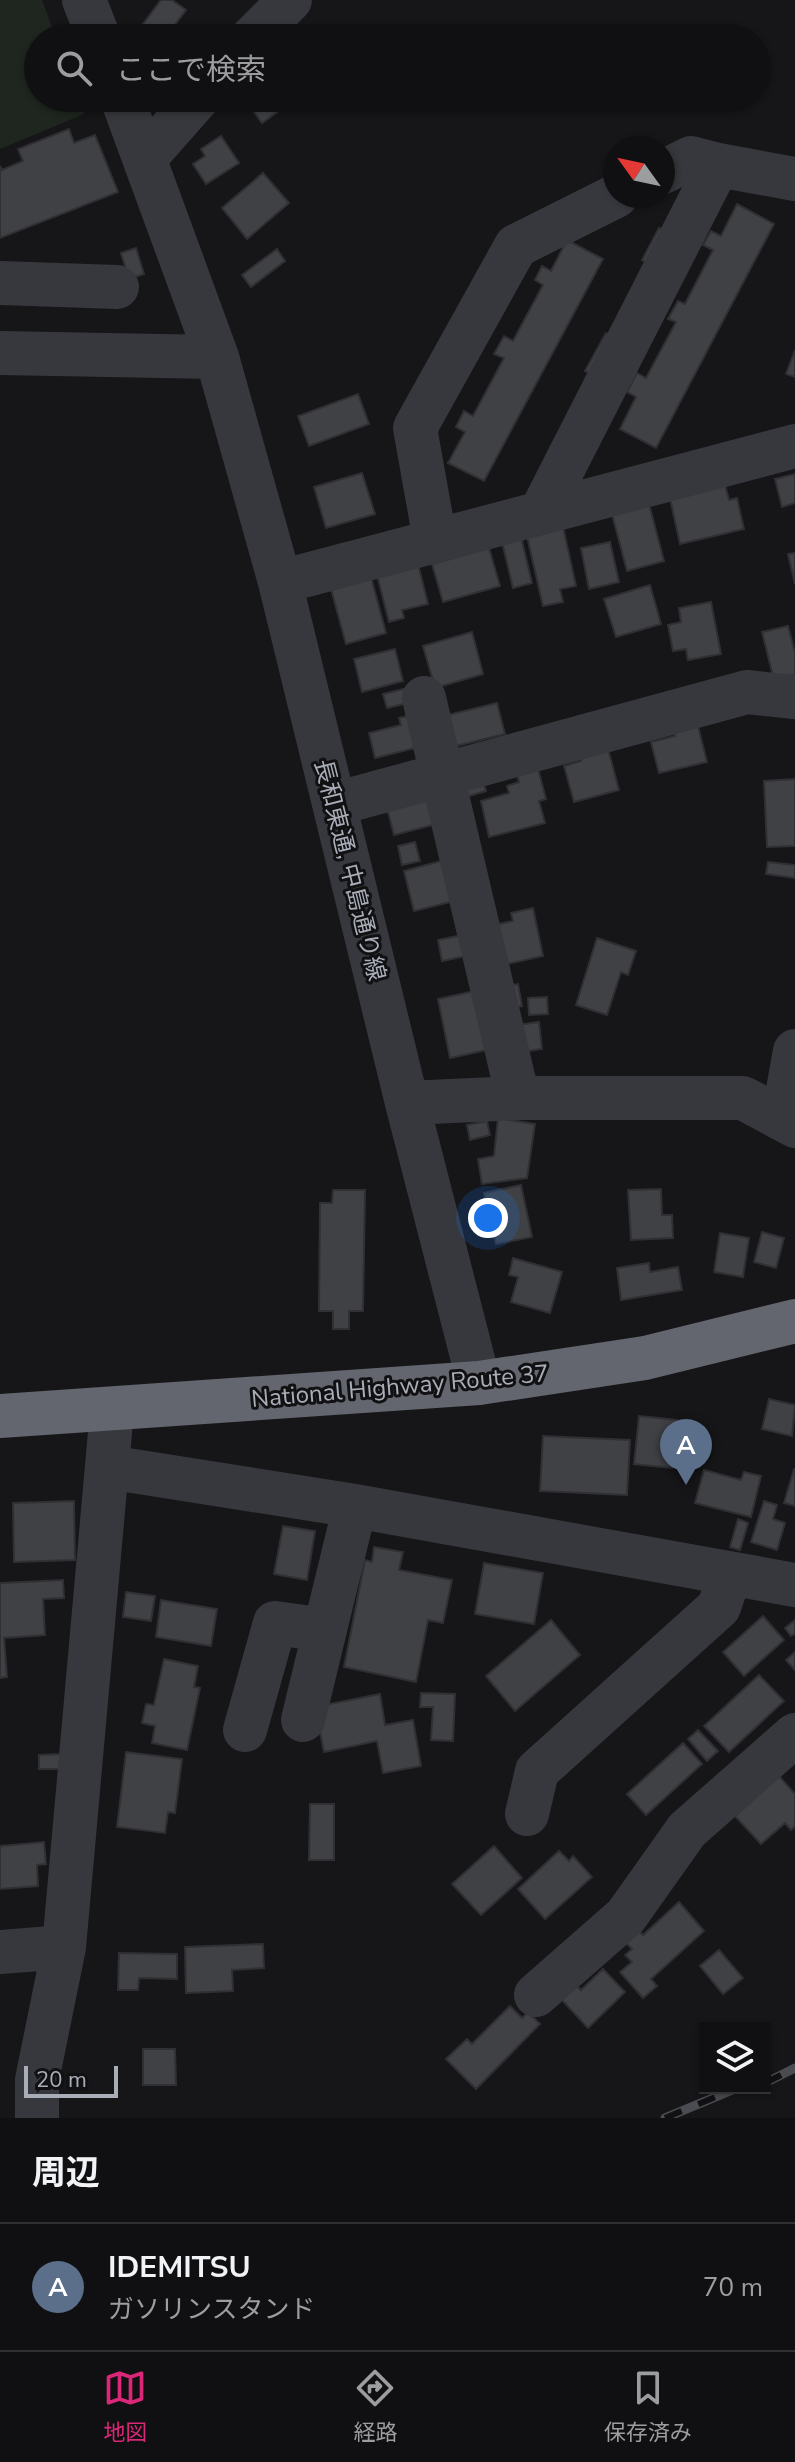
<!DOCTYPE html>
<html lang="ja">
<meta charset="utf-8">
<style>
body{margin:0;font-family:"Nunito Sans","Noto Sans JP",sans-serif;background:#19191b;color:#f1f3f6}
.controls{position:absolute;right:24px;bottom:24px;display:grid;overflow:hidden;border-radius:0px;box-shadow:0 2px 6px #0004}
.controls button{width:72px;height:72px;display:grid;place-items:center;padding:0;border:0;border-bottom:2px solid #303032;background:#101012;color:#f1f3f6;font:40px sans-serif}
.compass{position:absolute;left:603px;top:136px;width:72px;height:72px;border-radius:50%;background:#101012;box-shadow:0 2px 6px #0004;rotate:303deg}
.scale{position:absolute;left:24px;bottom:20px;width:94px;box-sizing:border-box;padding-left:8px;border:4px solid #a8adb8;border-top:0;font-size:22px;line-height:28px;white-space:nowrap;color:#a8adb8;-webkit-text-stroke:6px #111113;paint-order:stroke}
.you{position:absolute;left:488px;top:1218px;width:28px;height:28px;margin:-20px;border:6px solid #fff;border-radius:50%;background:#1a73e8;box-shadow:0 0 0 12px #1a73e833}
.badge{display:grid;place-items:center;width:52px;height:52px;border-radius:50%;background:#db2777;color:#fff;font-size:26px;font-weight:700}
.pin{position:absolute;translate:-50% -66px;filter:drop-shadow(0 2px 4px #0008)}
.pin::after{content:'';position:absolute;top:42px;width:28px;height:24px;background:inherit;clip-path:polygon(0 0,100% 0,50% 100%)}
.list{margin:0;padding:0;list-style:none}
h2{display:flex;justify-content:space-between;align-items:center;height:104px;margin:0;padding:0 32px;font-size:34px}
h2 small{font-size:26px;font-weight:400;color:#9c9d9f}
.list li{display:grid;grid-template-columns:52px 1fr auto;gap:24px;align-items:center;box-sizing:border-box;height:128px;padding:0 32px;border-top:2px solid #303032}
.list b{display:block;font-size:30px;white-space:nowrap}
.list p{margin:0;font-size:26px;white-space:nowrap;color:#9c9d9f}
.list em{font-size:26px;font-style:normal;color:#9c9d9f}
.icon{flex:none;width:44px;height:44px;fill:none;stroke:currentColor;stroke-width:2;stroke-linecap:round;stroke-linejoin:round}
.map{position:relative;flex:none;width:795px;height:2118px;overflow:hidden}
.search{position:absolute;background:#101012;box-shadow:0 2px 6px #0004;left:24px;right:24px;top:24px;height:88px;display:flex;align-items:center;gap:20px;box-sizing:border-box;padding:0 28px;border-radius:44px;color:#9c9d9f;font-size:30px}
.sheet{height:232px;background:#101012}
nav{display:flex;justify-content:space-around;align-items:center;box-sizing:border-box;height:112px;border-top:2px solid #303032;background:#101012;font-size:22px;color:#9c9d9f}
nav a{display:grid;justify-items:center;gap:4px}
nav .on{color:#db2777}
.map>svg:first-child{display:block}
.green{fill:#1e261f}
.building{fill:#404145;stroke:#303034;stroke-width:2}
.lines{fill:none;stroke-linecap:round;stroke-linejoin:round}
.minor{stroke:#37383d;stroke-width:44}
.highway{stroke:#63666e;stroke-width:44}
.rail-casing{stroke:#4a4c52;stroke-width:9}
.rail{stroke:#111113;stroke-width:6;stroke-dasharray:18;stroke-linecap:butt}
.labels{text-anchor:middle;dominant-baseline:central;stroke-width:6;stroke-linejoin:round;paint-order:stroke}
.street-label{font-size:24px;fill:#a8adb8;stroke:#111113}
</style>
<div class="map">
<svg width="795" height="2118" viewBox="0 0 795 2118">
<rect width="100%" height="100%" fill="#161618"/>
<!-- green -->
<path class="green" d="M0 0H42L56 38H38V98H78L84 114 0 149Z"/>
<!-- building -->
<path class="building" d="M161 0H172L186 10 165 38 143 24Z
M189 29 201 38H182Z
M244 98H297L262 123Z
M69 129 74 143 95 135 118 192 0 238V166L2 170 23 161 18 149Z
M221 136 239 163 206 184 193 164 205 156 201 149Z
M263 173 289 203 247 239 222 208Z
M737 204 774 224 656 448 620 429 636 397 627 392 637 373 646 378 676 322 668 319 678 301 685 304 713 250 703 245 711 231 721 236Z
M659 228 669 233 651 265 642 260Z
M567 240 603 259 484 481 448 463 465 432 456 427 464 411 473 416 504 358 494 354 504 336 513 341 543 285 535 280 542 266 551 271Z
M136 248 144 274 129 279 121 253Z
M277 249 285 261 251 287 242 275Z
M606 333 614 338 593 375 585 371Z
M795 350V377L786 374Z
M358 394 369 424 309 446 298 416Z
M362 473 375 514 326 528 314 487Z
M795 474V503L782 507 775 479Z
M725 485 729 500 737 498 744 529 680 544 670 498Z
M649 504 664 561 627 571 612 514Z
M563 527 576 586 560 589 563 602 543 606 527 536Z
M521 537 532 583 513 588 502 542Z
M610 542 619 582 589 589 581 548Z
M489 548 500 586 443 602 432 564Z
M795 553V584L788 554Z
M418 564 428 604 402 610 404 618 389 622 377 575Z
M371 577 386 633 346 644 331 589Z
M650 585 661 624 616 637 604 599Z
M711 602 721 654 688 660 686 649 673 651 668 625 681 622 679 608Z
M788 626 795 653V675L774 680 762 632Z
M472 632 483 674 435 688 423 646Z
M395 649 403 681 362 692 354 659Z
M412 687 416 701 387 708 383 694Z
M497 703 505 734 452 747 444 716Z
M415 714 423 746 375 758 369 733 401 725 399 718Z
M697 722 707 762 659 773 651 742 675 736 674 728Z
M608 749 619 790 574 802 564 766 581 761 580 756Z
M537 765 546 799 539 801 545 823 489 837 481 801 509 793 507 786 519 782 516 770Z
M795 779V846L767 847 764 781Z
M483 781 486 791 462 798 459 788Z
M436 794 444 822 394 835 387 808Z
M415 842 420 861 402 865 398 846Z
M452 858 462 899 414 911 404 871Z
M768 862 795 865V878L766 874Z
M533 908 543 956 502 965 494 925 513 921 511 913Z
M467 934 471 955 442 961 438 940Z
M597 938 636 951 628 975 621 972 607 1015 576 1005Z
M518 984 522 1006 509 1009 505 987Z
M484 989 496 1048 450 1058 438 999Z
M547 997 548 1014 529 1015 528 998Z
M539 1022 542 1049 520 1052 517 1025Z
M498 1118 535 1124 527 1178 482 1184 478 1159 494 1156Z
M487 1121 490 1135 470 1140 467 1125Z
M521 1185 532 1237 496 1244 484 1193Z
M661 1189 662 1215H672L673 1238 631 1240 628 1190Z
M333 1190H365L363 1311H349V1329H333V1311H319L320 1203H332Z
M762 1232 784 1238 776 1268 754 1262Z
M720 1233 749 1238 743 1277 714 1272Z
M513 1258 562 1272 550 1313 511 1302 518 1277 509 1275Z
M649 1263 650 1272 678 1267 682 1290 621 1300 617 1268Z
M769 1399 795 1405 792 1436 762 1429Z
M639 1416 677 1420 672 1468 634 1464Z
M543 1436 630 1440 627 1495 540 1491Z
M794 1469H795V1506L784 1503Z
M704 1470 741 1480 744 1472 761 1476 751 1517 695 1503Z
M74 1501 75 1560 14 1562 13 1503Z
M764 1501 777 1505 773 1519 785 1523 777 1550 751 1542Z
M738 1519 748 1523 740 1550 730 1547Z
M283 1526 315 1531 307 1580 274 1574Z
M374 1547 403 1552 399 1570 452 1580 443 1623 428 1620 416 1682 344 1667 365 1560 372 1562Z
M484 1563 543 1573 534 1624 475 1614Z
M63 1580 64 1598 43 1599 45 1635 4 1638 7 1677 0 1678V1583Z
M126 1592 155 1596 151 1621 123 1617Z
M161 1600 217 1609 211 1646 156 1637Z
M763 1616 784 1640 744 1676 723 1652Z
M551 1620 580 1655 515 1711 486 1676Z
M795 1620V1634L791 1636 785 1628Z
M795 1652V1670L786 1660Z
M164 1659 198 1666 194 1687 200 1688 187 1750 152 1743 155 1726 142 1723 146 1704 154 1705Z
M759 1675 784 1701 729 1752 704 1726Z
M421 1693 455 1694 453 1741 431 1740 433 1707H420Z
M380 1694 385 1725 413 1720 421 1766 383 1773 377 1741 324 1752 315 1707Z
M698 1730 718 1751 707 1761 688 1739Z
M683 1743 702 1764 646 1815 627 1794Z
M126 1752 182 1759 175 1813 168 1812 165 1833 117 1827Z
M62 1754V1769H39V1755Z
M779 1776 795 1794V1826L791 1830 785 1823 761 1844 735 1816Z
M310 1804H334V1860H309Z
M44 1842 46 1864 37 1865 38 1886 0 1889V1846Z
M494 1846 522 1878 481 1915 452 1884Z
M559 1851 569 1861 573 1856 592 1877 545 1919 518 1889Z
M679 1902 704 1931 651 1979 657 1986 643 1998 620 1972 632 1962 625 1955 632 1949 623 1940 636 1928 643 1935Z
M263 1944 264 1968 232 1970 233 1991 186 1993 185 1947Z
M719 1950 743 1978 723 1994 700 1966Z
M119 1953 177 1954V1979L139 1978 138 1990H118Z
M603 1969 625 1992 588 2028 561 1999 576 1985 581 1990Z
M510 2006 522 2018 528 2012 540 2024 476 2089 446 2059 467 2039 472 2044Z
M143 2049H175L176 2085H143Z"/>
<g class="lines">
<!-- minor -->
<path class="minor" d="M84 0 99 38
M252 38 290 0
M122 98 217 357 280 582 407 1103 479 1383
M145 158 198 98
M718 165 795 179
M0 283 117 287
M0 353 217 357
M541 512 718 165 691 158 663 172
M435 540 415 428 516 246 616 196
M280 582 795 446
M424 698 518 1098
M335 804 747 692 795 697
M407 1103 518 1098H743L795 1126
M783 1118 795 1051
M108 1467 355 1506 795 1585
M303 1720 355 1506
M245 1730 275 1623 325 1630
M527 1814 537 1771 719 1607 730 1574
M0 1952 64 1947
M536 1995 626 1916 687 1830 795 1735
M37 2118V2080L64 1947 112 1410"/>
<!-- highway -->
<path class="highway" d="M0 1416 479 1383 645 1358 795 1321"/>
<!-- rail casing -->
<g class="rail-casing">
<path id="rail" d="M765 2083 795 2068
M665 2118 737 2088"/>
</g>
<!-- rail -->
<use href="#rail" class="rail"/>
</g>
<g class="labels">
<!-- street labels -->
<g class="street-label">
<text transform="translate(350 870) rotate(76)">長和東通, 中島通り線</text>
<text transform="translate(400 1386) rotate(-5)">National Highway Route 37</text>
</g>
</g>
</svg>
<div class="controls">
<button><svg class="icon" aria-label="layers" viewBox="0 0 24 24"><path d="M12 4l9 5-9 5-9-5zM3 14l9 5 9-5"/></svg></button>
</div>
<svg class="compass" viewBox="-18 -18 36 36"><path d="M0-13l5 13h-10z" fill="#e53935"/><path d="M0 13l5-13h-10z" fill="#9c9d9f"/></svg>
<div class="scale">20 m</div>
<div class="you"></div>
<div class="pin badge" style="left:686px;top:1485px;background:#5c6f8a">A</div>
<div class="search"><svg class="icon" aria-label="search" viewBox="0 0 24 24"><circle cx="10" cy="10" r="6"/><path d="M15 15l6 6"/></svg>ここで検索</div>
</div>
<section class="sheet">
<h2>周辺<small></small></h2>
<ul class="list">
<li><span class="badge" style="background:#5c6f8a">A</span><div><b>IDEMITSU</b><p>ガソリンスタンド</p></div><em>70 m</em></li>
</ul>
</section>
<nav>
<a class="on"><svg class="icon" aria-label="map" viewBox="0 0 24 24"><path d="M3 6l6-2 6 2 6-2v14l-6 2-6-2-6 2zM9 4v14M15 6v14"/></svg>地図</a>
<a><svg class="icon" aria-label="directions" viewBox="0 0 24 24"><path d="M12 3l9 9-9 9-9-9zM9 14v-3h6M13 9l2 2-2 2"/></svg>経路</a>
<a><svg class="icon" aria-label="saved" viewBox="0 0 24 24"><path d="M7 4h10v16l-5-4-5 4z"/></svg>保存済み</a>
</nav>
